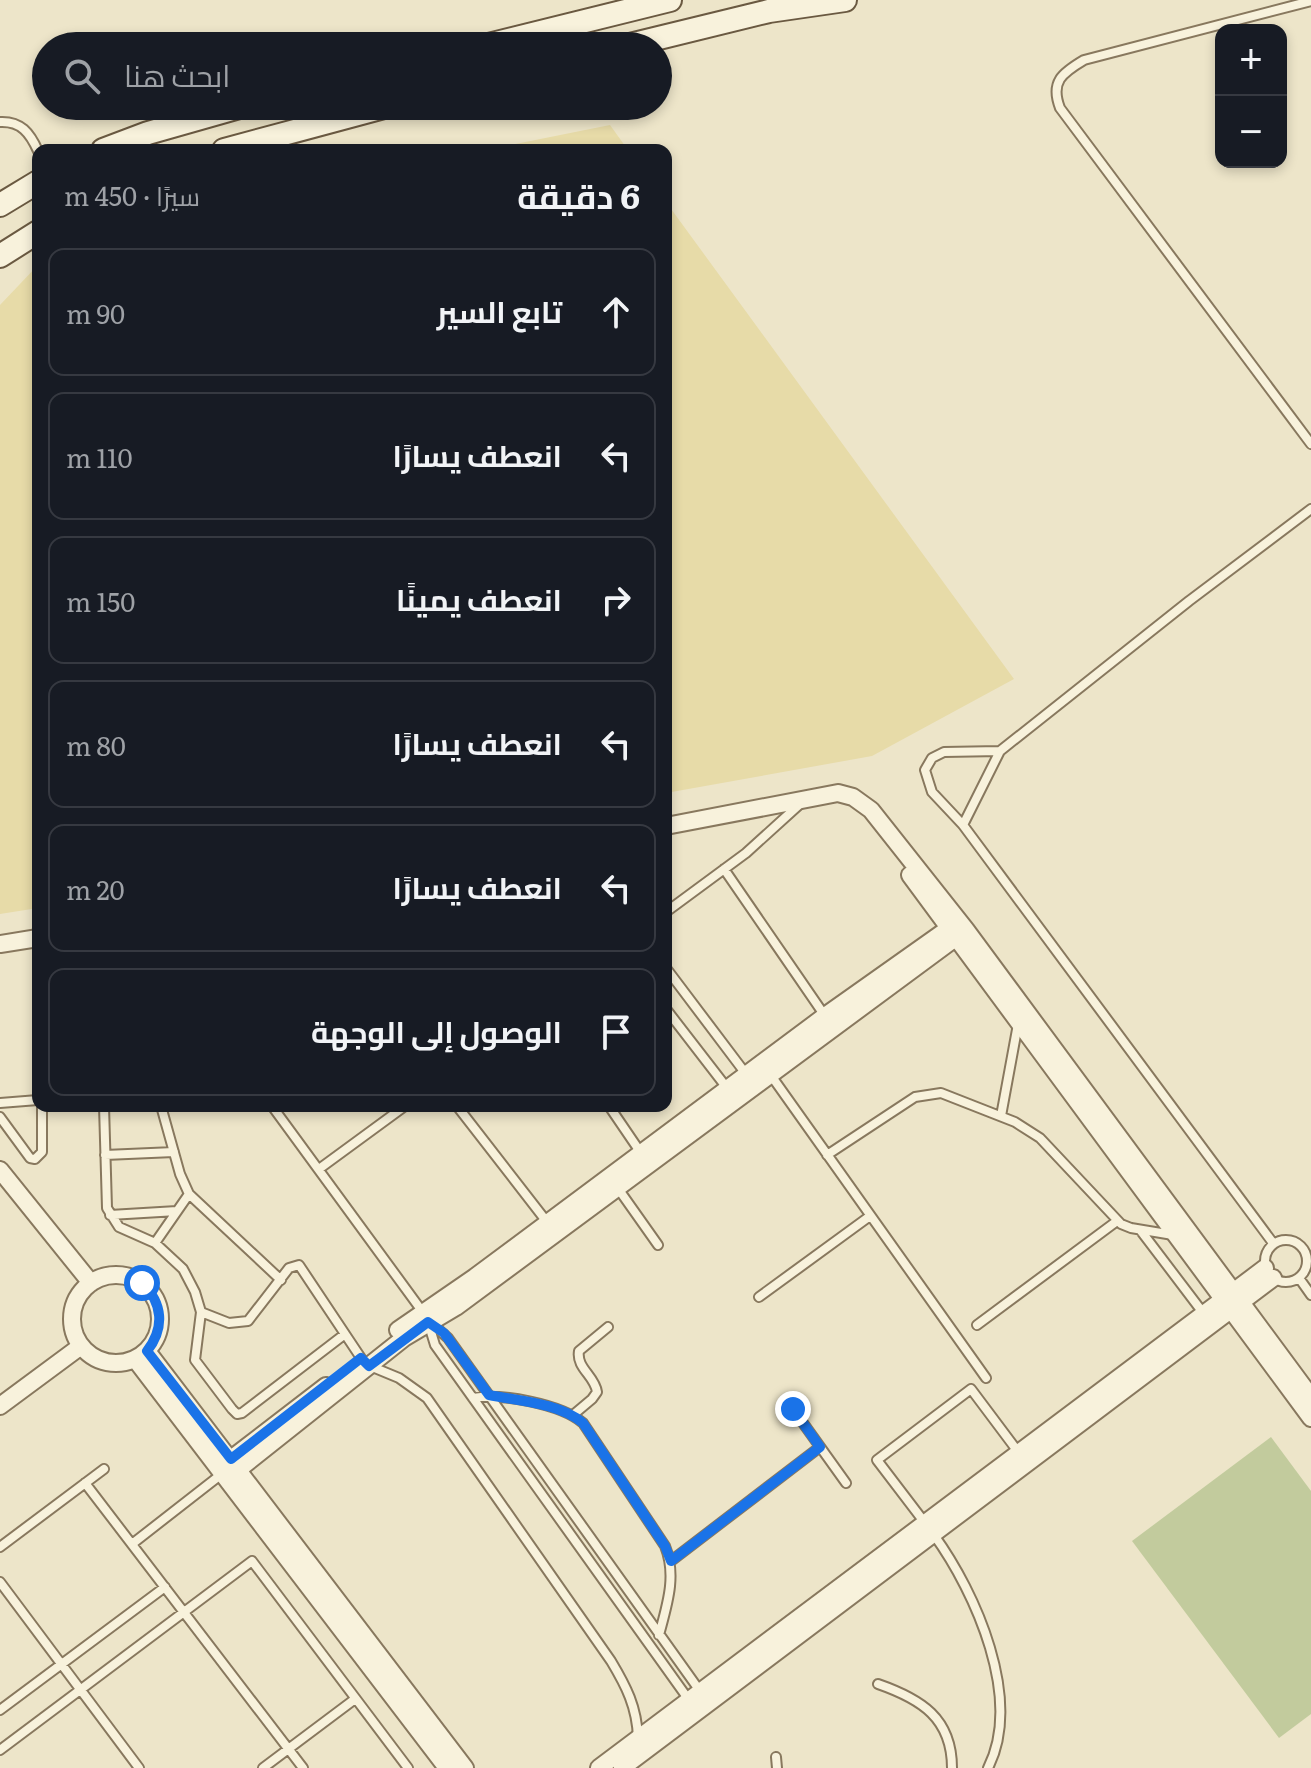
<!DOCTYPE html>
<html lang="ar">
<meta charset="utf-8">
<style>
body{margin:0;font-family:Literata,Cairo,serif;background:#20242c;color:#f1f3f6;direction:rtl}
.controls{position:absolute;right:24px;top:24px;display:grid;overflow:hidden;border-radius:16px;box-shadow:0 4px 12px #0003}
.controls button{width:72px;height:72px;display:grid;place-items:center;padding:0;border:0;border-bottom:2px solid #363941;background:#171b24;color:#f1f3f6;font:40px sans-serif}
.stop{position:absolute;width:24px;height:24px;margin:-18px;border:6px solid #1a73e8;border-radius:50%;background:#fff}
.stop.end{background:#1a73e8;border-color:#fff;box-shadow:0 2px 8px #0008}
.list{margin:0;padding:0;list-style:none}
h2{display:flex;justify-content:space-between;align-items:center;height:104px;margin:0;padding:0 32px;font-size:34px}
h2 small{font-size:26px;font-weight:400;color:#9ea1a6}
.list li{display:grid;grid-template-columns:52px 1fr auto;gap:24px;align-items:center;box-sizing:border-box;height:128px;margin:0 16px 16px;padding:0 16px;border:2px solid #363941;border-radius:16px}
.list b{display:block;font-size:30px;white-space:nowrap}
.list em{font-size:26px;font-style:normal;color:#9ea1a6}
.icon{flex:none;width:44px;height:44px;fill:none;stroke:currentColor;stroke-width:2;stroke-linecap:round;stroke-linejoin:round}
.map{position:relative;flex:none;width:1311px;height:1768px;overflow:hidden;direction:ltr}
.search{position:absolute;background:#171b24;box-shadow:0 4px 12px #0003;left:32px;top:32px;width:640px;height:88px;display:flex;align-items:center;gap:20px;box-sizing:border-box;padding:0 28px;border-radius:44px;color:#9ea1a6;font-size:30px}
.panel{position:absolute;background:#171b24;box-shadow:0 4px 12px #0003;left:32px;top:144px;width:640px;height:968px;border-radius:16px;direction:rtl}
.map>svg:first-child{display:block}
.green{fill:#c2cb9d}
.sand{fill:#e7dba8}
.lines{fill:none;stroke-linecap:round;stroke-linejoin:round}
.lane-casing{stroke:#88785e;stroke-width:12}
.street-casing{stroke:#88785e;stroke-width:20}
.secondary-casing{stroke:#6a5941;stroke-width:26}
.lane{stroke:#f8f2dc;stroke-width:8}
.street{stroke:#f8f2dc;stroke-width:16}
.secondary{stroke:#f8f2dc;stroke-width:22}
.route{stroke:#1a73e8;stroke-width:10}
</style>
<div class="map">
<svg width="1311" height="1768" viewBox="0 0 1311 1768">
<rect width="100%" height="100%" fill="#ede5c9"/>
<!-- green -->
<path class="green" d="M1271 1437 1311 1491V1714L1279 1738 1132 1541Z"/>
<!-- sand -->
<path class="sand" d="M610 125 628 150H485Z
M666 202 1014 679 872 756 666 793Z
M38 265V908L0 914V305Z"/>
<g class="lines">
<!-- lane casing -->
<g class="lane-casing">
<path id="lane" d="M1311 1 1084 60C1062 73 1050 82 1060 108L1311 444
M0 122C21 121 30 133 38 151
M1000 751 944 752 932 758 925 770 932 792 963 825 1273 1243
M963 825 1000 751 1189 601 1311 509
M724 869 825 1016
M666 912 746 853 800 804
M666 968 746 1074
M666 1009 727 1088
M770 1074 986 1378
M0 1103 38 1100
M104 1106 107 1208 119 1227 155 1243 183 1269 195 1292 201 1312 195 1360 232 1409 237 1414 242 1413 345 1334
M161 1106 180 1174 189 1194 281 1280
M272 1106 422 1311
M457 1106 547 1222
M609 1106 641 1153
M1001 1116 1018 1024
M0 1117 30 1158 35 1159 42 1152V1106
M105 1155 174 1152
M827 1155 915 1097 941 1093 1015 1122 1040 1138 1121 1224 1131 1228 1173 1235
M319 1169 405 1106
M617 1187 658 1245
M110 1215 177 1211
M1141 1231 1204 1314
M1265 1261a21 21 0 1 1 42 0a21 21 0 1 1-42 0Z
M155 1243 189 1194
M1299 1278 1311 1295
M759 1297 870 1216
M201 1312 229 1323 248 1321 289 1268 299 1265 361 1358
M428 1322 435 1345 689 1700
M430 1322 448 1338 700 1691
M977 1325 1117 1221
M370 1366 399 1378 427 1398 611 1661C626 1686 637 1707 638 1738
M473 1398C501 1393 561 1404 583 1423L665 1546C677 1576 667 1605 659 1635
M793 1409 846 1483
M573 1415 592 1399 597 1392C595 1376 576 1368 579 1351L608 1327
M85 1483 303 1768
M925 1523 877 1460 971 1389 1019 1453
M934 1535C976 1593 1023 1699 988 1768
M132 1544 223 1473
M0 1547 104 1469
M671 1561 820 1447
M0 1582 139 1768
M878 1684C921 1699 952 1718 952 1768
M0 1710 165 1587
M0 1750 252 1561 408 1768
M776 1757 777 1768
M263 1768 355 1699"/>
</g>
<!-- street casing -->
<g class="street-casing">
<path id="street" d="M666 826 838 793 853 797 871 810 966 930 1311 1397
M910 875 1311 1418
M0 944 38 938
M0 1170 91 1283
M72 1319a44 44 0 1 1 88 0a44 44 0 1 1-88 0Z
M398 1330 475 1277 825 1016 955 924
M147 1351 465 1768
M135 1359 447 1768
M0 1406 81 1346
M223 1472 239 1469 404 1338 456 1307 966 930
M223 1472 231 1459 326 1386
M599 1768 1265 1268
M622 1768 1273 1278"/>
</g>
<!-- secondary casing -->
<g class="secondary-casing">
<path id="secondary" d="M484 46 670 0
M626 46 769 11 845 0
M103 150 148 133 243 106
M224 150 388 106
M0 205 38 182
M0 256 38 232"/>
</g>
<!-- lane -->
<use href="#lane" class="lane"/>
<!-- street -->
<use href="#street" class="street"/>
<!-- secondary -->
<use href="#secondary" class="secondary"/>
</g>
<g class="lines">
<!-- route -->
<path class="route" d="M142 1283C163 1303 165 1328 147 1351L231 1459 361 1358 369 1366 428 1322 444 1333 489 1395C519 1401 559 1403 583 1423L665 1546 671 1561 820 1447 793 1409"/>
</g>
</svg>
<div class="controls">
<button>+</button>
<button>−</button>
</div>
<div class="stop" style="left:142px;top:1283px"></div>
<div class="stop end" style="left:793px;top:1409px"></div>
<div class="search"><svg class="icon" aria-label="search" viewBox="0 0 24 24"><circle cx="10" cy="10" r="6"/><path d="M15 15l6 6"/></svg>ابحث هنا</div>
<section class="panel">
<h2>6 دقيقة<small>سيرًا · 450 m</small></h2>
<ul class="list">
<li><svg class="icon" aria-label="ahead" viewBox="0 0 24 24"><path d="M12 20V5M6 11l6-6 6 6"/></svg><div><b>تابع السير</b></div><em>90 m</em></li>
<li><svg class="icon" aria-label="left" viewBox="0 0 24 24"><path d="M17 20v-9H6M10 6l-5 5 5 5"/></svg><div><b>انعطف يسارًا</b></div><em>110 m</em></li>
<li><svg class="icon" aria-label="right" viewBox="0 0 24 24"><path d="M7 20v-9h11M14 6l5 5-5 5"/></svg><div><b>انعطف يمينًا</b></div><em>150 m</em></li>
<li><svg class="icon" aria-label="left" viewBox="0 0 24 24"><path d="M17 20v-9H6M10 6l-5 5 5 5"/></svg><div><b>انعطف يسارًا</b></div><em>80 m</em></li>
<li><svg class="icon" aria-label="left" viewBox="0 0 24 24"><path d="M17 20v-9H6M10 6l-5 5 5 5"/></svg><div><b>انعطف يسارًا</b></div><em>20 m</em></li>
<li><svg class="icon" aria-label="arrive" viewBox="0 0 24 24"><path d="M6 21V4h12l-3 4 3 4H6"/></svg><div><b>الوصول إلى الوجهة</b></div></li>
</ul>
</section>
</div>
